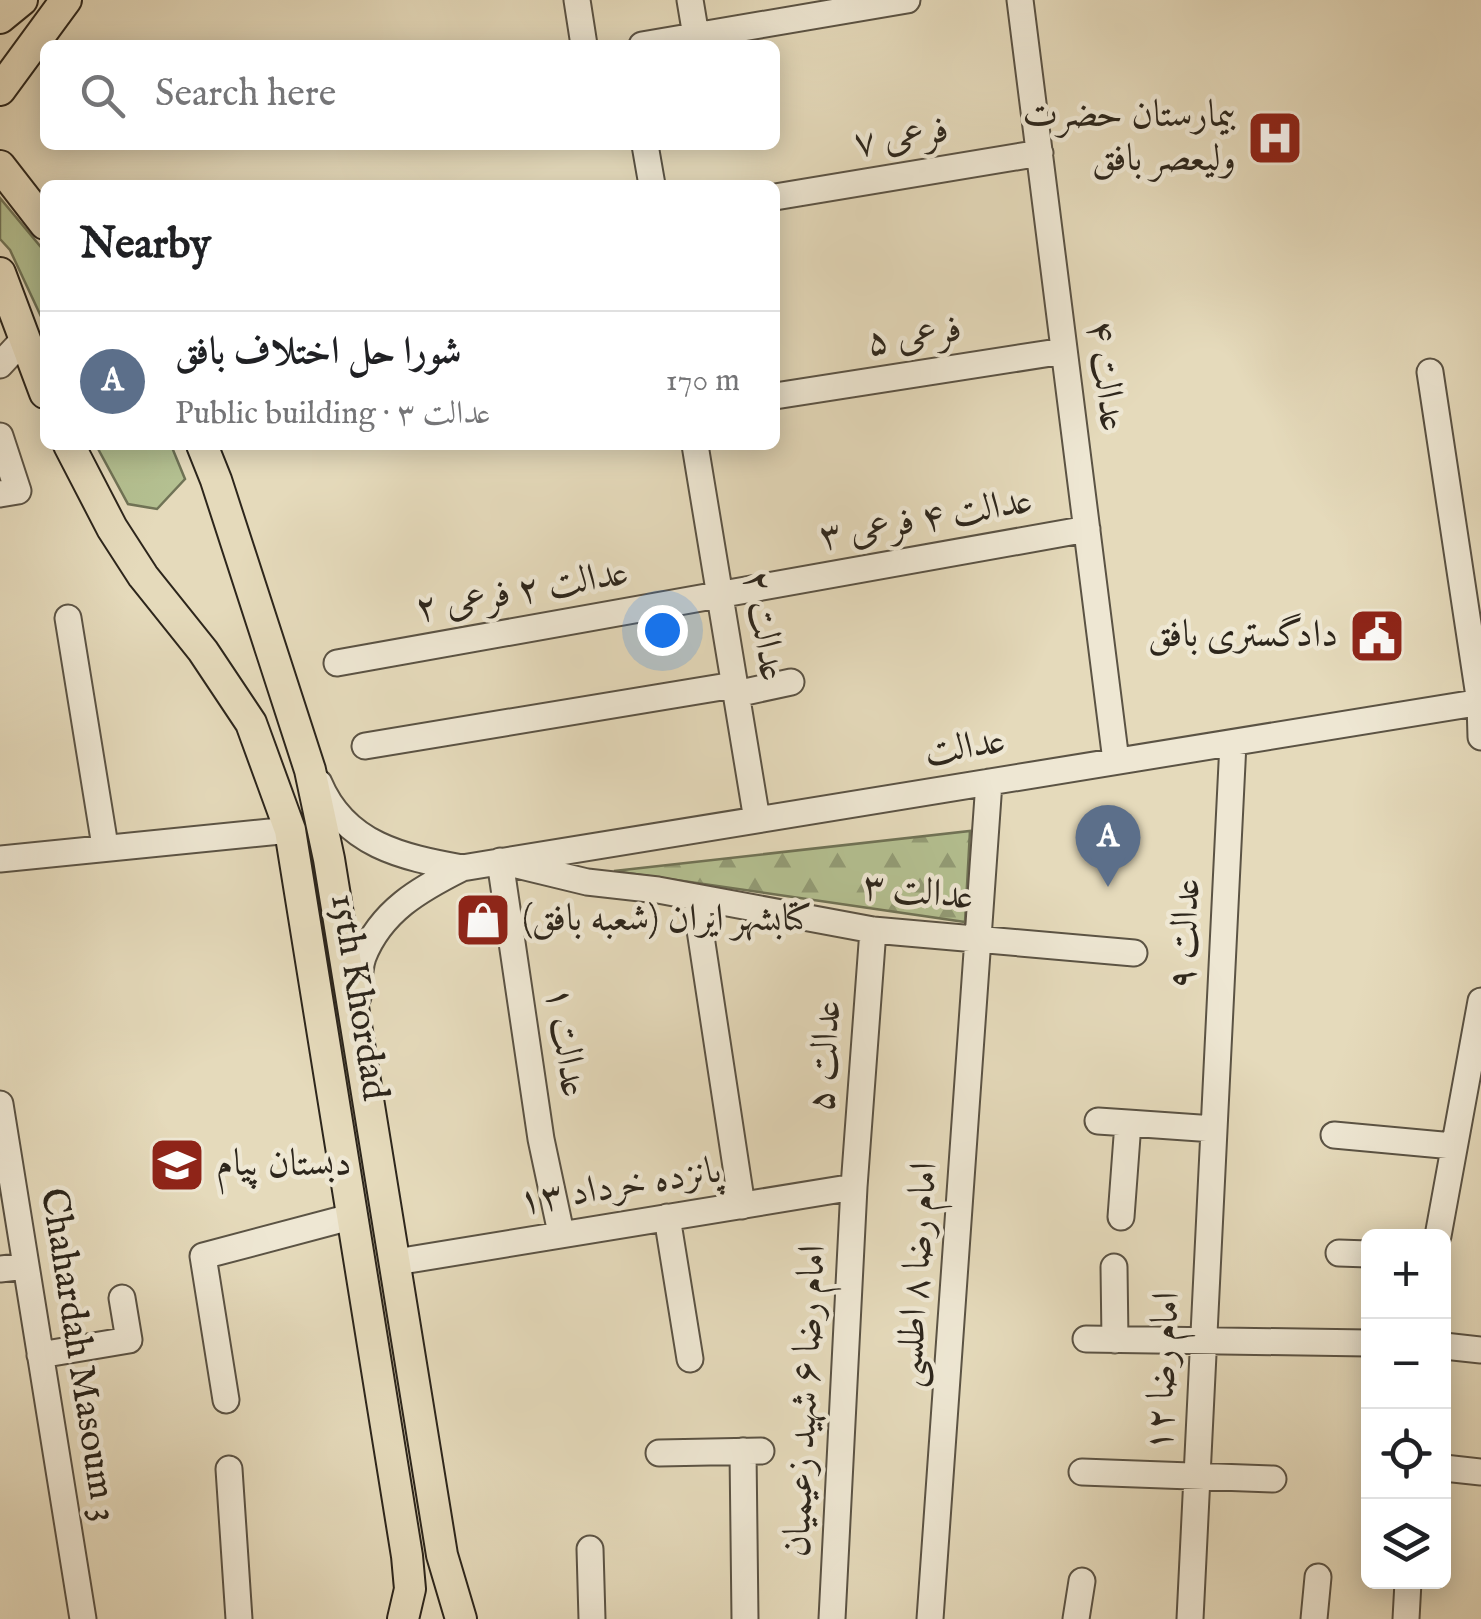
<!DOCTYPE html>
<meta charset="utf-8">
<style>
body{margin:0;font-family:"IM FELL English",Amiri,serif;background:#f2f2f2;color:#202124}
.controls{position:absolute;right:30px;bottom:30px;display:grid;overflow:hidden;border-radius:15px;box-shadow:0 5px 25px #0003}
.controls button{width:90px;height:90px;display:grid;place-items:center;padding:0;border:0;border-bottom:2px solid #e0e0e0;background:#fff;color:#202124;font:50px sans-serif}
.you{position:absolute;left:662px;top:630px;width:35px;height:35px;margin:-25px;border:8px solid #fff;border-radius:50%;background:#1a73e8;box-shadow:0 0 0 15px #1a73e833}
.badge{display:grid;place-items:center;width:65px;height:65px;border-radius:50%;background:#8f2418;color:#fff;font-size:32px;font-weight:700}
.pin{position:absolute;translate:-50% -82px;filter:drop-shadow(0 2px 5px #0008)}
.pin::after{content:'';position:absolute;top:52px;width:35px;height:30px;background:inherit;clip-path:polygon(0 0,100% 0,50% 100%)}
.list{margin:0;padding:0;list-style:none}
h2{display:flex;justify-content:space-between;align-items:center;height:130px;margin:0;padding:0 40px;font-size:42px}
h2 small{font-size:32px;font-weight:400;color:#757577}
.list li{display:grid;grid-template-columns:65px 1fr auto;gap:30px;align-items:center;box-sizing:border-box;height:140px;padding:0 40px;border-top:2px solid #e0e0e0}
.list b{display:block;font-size:38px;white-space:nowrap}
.list p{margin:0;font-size:32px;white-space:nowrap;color:#757577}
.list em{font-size:32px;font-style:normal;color:#757577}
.icon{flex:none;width:55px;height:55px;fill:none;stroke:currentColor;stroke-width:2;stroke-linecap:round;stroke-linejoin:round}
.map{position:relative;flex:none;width:1481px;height:1619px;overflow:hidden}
.search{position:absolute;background:#fff;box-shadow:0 5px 25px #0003;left:40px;top:40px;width:740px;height:110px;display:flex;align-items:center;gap:25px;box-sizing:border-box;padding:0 35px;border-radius:15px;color:#757577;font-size:38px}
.panel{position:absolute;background:#fff;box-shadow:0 5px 25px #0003;left:40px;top:180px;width:740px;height:270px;border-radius:15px}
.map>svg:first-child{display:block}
.green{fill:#b4c091;stroke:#707356;stroke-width:2.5}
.forest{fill:url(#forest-firs);stroke:#707356;stroke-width:2.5}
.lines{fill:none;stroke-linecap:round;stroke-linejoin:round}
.minor-casing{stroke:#5b5344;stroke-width:29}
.major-casing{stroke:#2d261c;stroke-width:34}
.minor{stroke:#eee7d3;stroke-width:25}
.major{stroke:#e5dabb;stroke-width:30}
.labels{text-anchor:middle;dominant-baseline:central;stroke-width:9;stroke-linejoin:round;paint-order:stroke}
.poi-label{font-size:38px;fill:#2d261c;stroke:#eee7d3;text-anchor:end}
.street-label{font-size:38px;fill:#2d261c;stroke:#eee7d3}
</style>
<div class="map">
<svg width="1481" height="1619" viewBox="0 0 1481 1619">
<defs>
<pattern id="forest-firs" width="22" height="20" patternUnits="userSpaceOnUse" patternTransform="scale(2.5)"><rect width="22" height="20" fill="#b4c091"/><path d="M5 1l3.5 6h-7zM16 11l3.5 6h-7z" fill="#939c76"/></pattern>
</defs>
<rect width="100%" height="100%" fill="#e5dabb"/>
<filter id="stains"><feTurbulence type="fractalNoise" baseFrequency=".002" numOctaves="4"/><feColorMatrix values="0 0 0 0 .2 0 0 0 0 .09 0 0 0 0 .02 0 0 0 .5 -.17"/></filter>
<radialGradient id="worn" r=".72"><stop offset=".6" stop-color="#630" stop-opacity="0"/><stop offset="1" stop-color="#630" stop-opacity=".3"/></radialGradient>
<!-- green -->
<path class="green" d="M0 198 45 252V325L10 250 0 239Z
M96 445H171L185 479 157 509 128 504Z"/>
<!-- forest -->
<path class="forest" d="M970 831 965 922 614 871Z"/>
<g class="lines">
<!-- minor casing -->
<g class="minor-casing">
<path id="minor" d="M577 0 584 45
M690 0 696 36
M1020 0 1116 761
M642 45 907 0
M645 145 652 185
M775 197 1040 153
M0 365 25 338
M1430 372 1480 703 1481 737
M775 396 1064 351
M0 436 18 491 0 494
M695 445 757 820
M68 618 105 846
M337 663 1087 529
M736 694 791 682
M365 746 734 685
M319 783C345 845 402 857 462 868
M0 859 290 830
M695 897 742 1206
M358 997C359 984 359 968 363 957 381 911 420 889 462 868L1481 702
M0 1104 83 1619
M1098 1121 1128 1123
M1334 1135 1453 1146
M667 1217 690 1359
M1121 1217 1128 1123 1214 1129
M561 1233 541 1139 500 861 587 882 658 890 873 930 1134 953
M1438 1236 1481 1001
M1339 1253 1368 1254
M396 1262 854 1187
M1114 1267 1115 1340
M0 1269 26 1266
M1086 1339 1368 1343
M1444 1346 1481 1350
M40 1355 129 1340 122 1298
M226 1400 203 1256 354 1216
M743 1451 745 1619
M659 1453 761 1451
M1444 1468 1481 1472
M229 1469 239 1619
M1082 1472 1273 1479
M590 1549 592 1619
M832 1619 854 1187 873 930
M930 1619 989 782
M1076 1619 1082 1581
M1190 1619 1233 743
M1314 1619 1318 1577
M1406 1619 1408 1582"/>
</g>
<!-- major casing -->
<g class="major-casing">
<path id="major" d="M0 18 22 0
M0 90 66 0
M0 166 45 224
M0 273 45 393
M69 445 112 528 143 576 203 651 251 723 290 830 407 1556 410 1589 403 1619
M202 445 216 480 310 770 329 859 442 1555 461 1619"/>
</g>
<!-- minor -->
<use href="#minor" class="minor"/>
<!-- major -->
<use href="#major" class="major"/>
</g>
<!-- icons -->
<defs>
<g id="hospital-square" transform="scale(2.875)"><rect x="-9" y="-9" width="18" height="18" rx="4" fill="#8f2418" stroke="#eee7d3"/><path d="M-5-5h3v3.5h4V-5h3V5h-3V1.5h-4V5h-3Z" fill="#fff"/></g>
<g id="civic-square" transform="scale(2.875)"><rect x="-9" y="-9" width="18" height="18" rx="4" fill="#8f2418" stroke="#eee7d3"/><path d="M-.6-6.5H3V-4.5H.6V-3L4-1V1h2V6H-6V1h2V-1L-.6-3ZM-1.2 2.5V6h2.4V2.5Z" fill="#fff"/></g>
<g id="shop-square" transform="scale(2.875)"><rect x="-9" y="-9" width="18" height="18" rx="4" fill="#8f2418" stroke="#eee7d3"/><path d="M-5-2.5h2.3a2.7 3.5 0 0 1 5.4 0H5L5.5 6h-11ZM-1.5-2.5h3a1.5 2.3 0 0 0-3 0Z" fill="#fff"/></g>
<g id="school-square" transform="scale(2.875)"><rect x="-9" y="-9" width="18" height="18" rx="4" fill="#8f2418" stroke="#eee7d3"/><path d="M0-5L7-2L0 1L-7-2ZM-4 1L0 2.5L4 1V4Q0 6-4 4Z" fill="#fff"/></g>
</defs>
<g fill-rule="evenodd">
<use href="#hospital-square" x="1275" y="138"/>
<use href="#civic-square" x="1377" y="636"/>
<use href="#shop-square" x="483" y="920"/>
<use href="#school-square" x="177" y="1165"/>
</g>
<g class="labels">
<!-- poi labels -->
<g class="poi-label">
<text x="1236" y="116">بیمارستان حضرت<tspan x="1236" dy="44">ولیعصر بافق</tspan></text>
<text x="1338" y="636">دادگستری بافق</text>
<text x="522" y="920" text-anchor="start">کتابشهر ایران (شعبه بافق)</text>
<text x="216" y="1165" text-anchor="start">دبستان پیام</text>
</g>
<!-- street labels -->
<g class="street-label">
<text transform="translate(901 138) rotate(-9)">فرعی ۷</text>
<text transform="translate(914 337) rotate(-9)">فرعی ۵</text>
<text transform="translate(1105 376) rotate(83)">عدالت ۴</text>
<text transform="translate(926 520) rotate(-10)">عدالت ۴ فرعی ۳</text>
<text transform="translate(522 592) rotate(-10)">عدالت ۲ فرعی ۲</text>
<text transform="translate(763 626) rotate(81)">عدالت ۲</text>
<text transform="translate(965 748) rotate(-9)">عدالت</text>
<text transform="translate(918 893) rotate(6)">عدالت ۳</text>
<text transform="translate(1186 934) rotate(-87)">عدالت ۹</text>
<text transform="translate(358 997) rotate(81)">15th Khordad</text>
<text transform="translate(565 1042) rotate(82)">عدالت ۱</text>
<text transform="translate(826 1056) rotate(-86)">عدالت ۵</text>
<text transform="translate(620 1187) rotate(-9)">پانزده خرداد ۱۳</text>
<text transform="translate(918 1275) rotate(-86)">امام رضا ۸ اطلسی</text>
<text transform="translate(78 1355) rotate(81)">Chahardah Masoum 3</text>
<text transform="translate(1164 1372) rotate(-87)">امام رضا ۱۲</text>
<text transform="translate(806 1401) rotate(-87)">امام رضا ۶ شهید زعیمیان</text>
</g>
</g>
<rect width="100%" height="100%" filter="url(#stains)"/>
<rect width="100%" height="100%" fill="url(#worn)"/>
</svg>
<div class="controls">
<button>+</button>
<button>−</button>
<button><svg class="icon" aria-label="locate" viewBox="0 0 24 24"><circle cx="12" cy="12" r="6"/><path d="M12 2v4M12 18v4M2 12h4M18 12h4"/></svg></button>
<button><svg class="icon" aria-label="layers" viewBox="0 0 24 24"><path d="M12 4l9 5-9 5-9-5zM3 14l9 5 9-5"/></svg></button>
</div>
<div class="you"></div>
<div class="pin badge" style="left:1108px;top:887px;background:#5c6f8a">A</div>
<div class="search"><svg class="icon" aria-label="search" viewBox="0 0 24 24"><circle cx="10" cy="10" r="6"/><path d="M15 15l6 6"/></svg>Search here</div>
<section class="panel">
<h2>Nearby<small></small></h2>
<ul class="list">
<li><span class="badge" style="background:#5c6f8a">A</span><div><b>شورا حل اختلاف بافق</b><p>Public building · عدالت ۳</p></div><em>170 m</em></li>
</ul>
</section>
</div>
